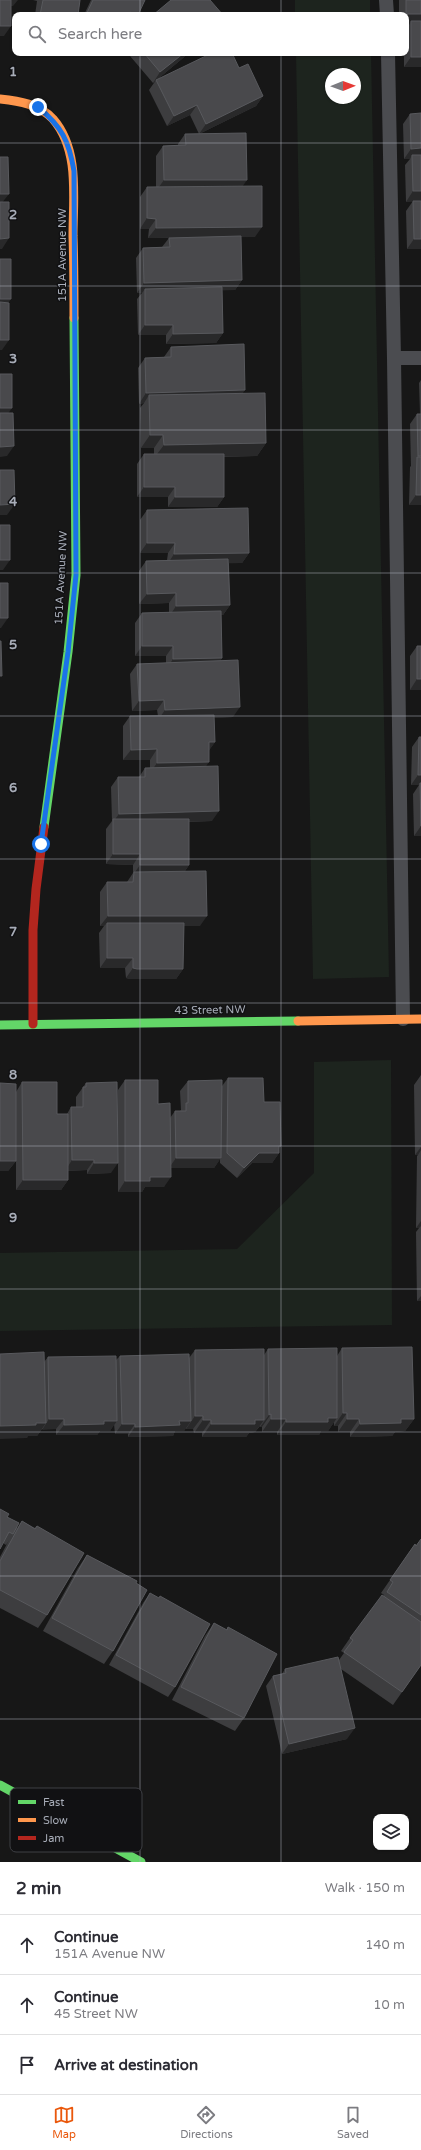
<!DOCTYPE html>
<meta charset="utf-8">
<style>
body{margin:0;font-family:"Varela Round",sans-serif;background:#f7f7f7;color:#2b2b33}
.controls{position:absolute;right:12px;bottom:12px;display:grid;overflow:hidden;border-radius:8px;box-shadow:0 1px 3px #0004}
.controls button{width:36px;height:36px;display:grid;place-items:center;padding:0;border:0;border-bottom:1px solid #e1e1e2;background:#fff;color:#2b2b33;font:20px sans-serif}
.compass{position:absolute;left:325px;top:68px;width:36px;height:36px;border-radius:50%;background:#fff;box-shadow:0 1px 3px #0004;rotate:89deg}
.stop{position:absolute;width:12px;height:12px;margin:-9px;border:3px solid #1a73e8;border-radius:50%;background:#fff}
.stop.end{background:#1a73e8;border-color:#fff;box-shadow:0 1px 4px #0008}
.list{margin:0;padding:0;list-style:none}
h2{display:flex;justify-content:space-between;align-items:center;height:52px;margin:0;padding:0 16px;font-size:17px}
h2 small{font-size:13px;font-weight:400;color:#7c7c81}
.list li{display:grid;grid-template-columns:26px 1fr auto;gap:12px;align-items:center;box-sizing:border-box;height:60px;padding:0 16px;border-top:1px solid #e1e1e2}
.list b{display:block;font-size:15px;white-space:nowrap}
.list p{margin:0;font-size:13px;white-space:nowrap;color:#7c7c81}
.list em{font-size:13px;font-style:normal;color:#7c7c81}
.icon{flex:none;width:22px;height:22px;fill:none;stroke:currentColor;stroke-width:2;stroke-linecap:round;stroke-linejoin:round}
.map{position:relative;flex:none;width:421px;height:1862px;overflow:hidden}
.search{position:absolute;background:#fff;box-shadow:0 1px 3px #0004;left:12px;right:12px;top:12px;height:44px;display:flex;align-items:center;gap:10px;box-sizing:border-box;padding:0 14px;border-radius:8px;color:#7c7c81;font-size:15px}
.sheet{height:232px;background:#fff}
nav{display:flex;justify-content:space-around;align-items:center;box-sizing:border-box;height:56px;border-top:1px solid #e1e1e2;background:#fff;font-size:11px;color:#7c7c81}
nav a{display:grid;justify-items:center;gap:2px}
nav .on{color:#ea580c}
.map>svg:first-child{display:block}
.green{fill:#1d241e;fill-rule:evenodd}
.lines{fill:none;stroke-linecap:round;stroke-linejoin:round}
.lane{stroke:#4b4c50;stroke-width:14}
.fast{stroke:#63d668;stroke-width:9}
.slow{stroke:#ff974d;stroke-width:9}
.jam{stroke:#b3261e;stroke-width:9}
.wall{fill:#3d3d3f}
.shaded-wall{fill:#29292a}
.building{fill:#49494c;stroke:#58595d}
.route{stroke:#1a73e8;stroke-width:5}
.grid{fill:none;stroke:#a8adb8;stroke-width:1;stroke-opacity:0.55}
.labels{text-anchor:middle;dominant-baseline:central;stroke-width:3;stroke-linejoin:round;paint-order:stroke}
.street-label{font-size:11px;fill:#a8adb8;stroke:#111113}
.key{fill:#111113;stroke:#3e4045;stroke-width:1}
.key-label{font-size:11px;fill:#a8adb8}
.grid-label{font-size:13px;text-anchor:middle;font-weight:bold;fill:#a8adb8;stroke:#111113;stroke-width:3;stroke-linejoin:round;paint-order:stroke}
</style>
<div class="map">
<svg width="421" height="1862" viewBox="0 0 421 1862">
<rect width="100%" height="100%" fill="#171717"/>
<!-- green -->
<path class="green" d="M295 0H370V15H295Z
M296 53H371L389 977 313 979ZM331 74H355V98H331Z
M391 1060 392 1325 0 1331V1253L237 1249 314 1173V1062Z"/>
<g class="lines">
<!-- lane -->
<path class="lane" d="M386 0 387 15
M388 53 394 358 403 1019
M394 358H421"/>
<!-- fast -->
<path class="fast" d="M44 827 68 652 76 575 74 318
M0 1025 298 1021
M0 1785 141 1862"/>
<!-- slow -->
<path class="slow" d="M0 99C19 101 39 104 53 119 80 150 73 198 73 236 74 264 74 291 74 318
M298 1021 421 1019"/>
<!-- jam -->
<path class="jam" d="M33 1024V930L36 889 44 827"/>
</g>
<!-- wall -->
<path class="wall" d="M33 0H80L78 15H35L37 1Z
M91 0H145L138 15H84Z
M399 0H421V67H404V53H406V28L409 25H406V15H399Z
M132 53H189L153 83 130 56Z
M239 68 263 96 256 106 199 134 242 186 255 237H241L242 280 235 290H222L223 333 216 343 166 344V335H138L137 299 142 293H137L136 258 143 248 162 247 169 238H175H148L149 229H140V197L147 187H156V156L163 146 178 145V144L185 134H199L190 115 167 126 149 90 156 80Z
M410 114 421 249H407L406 211 413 201 406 202 405 165 410 159H404L403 124Z
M171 347 243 394 266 443 257 456 224 457V497L217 507H168V497H137V464L144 454H154V448H141L140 408 144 403 139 404 138 368 145 358 164 357Z
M421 380V505H409L410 467 411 466 410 424 417 414H420L419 383Z
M147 510 249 553 242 563H229L230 605 223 615H221L222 658 220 661 233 717 214 718 215 742 209 750 206 766 212 821 189 822V865L185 871 200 926H184L183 969 176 979H130L126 978 125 968H100L99 933 104 926H100V892L107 882H127L133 873V865L106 864V829L112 821 111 787 118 777H139L145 768H150V760H123V726L130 716H158L157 710 132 711 130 674 137 664 166 663V656H135V623L142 613 169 612V603L139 604V571L146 561 167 560 168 553H140V520Z
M417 646H421V690H410V656Z
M419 737H421V836H414L413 794 419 785H411L412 747Z
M421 1075V1301H417L416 1232 419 1228H416L417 1156 418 1155H415L414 1085Z
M228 1078 264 1102 279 1148V1153L272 1163H252L237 1178 220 1163V1159L214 1168H171L164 1187H145L142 1192H118V1090L125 1080 158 1104 170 1118 175 1111H180L181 1110 180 1091 188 1081 222 1086Z
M22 1082 57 1114H67L71 1107H76V1097L86 1083 111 1173 87 1174V1170L68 1171V1180L61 1190H16V1143V1161L8 1171H0V1083L16 1092Z
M342 1348 414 1419 405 1431 395 1432 392 1436 350 1437V1432H338V1426H334V1422L328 1431H321L319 1435H277V1432H262V1427H260V1426L255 1432 249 1433 246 1437H202V1433H194L193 1429H186V1428L184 1431H175L173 1436 128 1437V1434H115L114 1424 110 1431H100L97 1435H56V1429H42L37 1436H28L27 1438 44 1362 48 1357 116 1360 120 1356 189 1358 195 1350 264 1355 268 1349 337 1356Z
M7 1517 17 1528 22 1521 35 1528 37 1526 47 1615 38 1628 0 1608V1557L9 1540 6 1545 3 1543Z
M421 1539V1665L393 1705 341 1669 347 1739 282 1754 266 1686 273 1676 282 1674 285 1669 339 1660 344 1653 341 1651 350 1638 383 1596 384 1595 381 1593 415 1544 416 1546Z
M87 1555 136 1583 113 1651 104 1664 43 1631 78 1568Z
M150 1593 175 1687 168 1697 109 1665 143 1603Z
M214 1623 226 1630 228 1627 244 1718 235 1731 172 1700 205 1636Z"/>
<!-- shaded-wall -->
<path class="shaded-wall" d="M8 0H18L13 6H3Z
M406 14H421V25L411 21 409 25H406Z
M0 26H11L4 36H0Z
M184 53H189L153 83 160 72Z
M411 57H421V67H404Z
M263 96 256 106 199 134 206 124Z
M197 105 190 115 167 126 174 116Z
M421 148V158L412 155 410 159H404L411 149Z
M164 180H247L240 190 156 191Z
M413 191H421V201L406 202Z
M0 194H9L1 204H0Z
M147 218 156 219 149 229H140Z
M262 227 255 237 148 238 156 228Z
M9 238 2 249H0V239Z
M414 239H421V249H407Z
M242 280 235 290 145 293V289L142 293H137L144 283Z
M0 299H11L4 309H0Z
M145 325H173L166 335H138Z
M223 333 216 343 166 344 173 334Z
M0 340H9L2 350H0Z
M245 390 238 400 149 395 144 403 139 404 146 393Z
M0 408H12L5 418H0Z
M150 435H163L154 448H141Z
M266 443 257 456 154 458 164 445Z
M14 446 7 456 0 457V447Z
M144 487H175L168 497H137Z
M416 495H421V505H409Z
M175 497H224L217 507H168Z
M15 504 7 515H0V505Z
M147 543H175L168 553H140Z
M249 553 242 563 167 565 174 554Z
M0 560H10L3 570H0Z
M176 593 169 603 139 604 147 594Z
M230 605 223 615 169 617 176 606Z
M0 618H8L1 628H0Z
M142 646H173L166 656H135Z
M222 658 215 668 166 670 173 659Z
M417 679H421V690H410Z
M164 700 157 710 132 711 139 701Z
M240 707 233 717 158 720 165 710Z
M209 742H215L208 752Z
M157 749 150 760H123L131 750Z
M209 762 202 772 150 773 157 763Z
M418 775H421V785L420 783 419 785H411Z
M219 811 212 821 113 824V822L119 814Z
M421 826V836H414Z
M113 854H140L133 865 106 864Z
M140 865H189L182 875H133Z
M108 916H207L200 926H107V923L104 926H100Z
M107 958H133L125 968H100Z
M133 968 183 969 176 979H130L126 978Z
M279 1146H281L276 1153H279L272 1163H252L237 1178 244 1168 259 1153Z
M421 1147V1150L418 1155H415Z
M176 1158H221L214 1168H169Z
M72 1160H94L87 1170 65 1171Z
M0 1161H16L8 1171H0Z
M94 1163H118L111 1173 87 1174Z
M150 1177H171L164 1187H145L142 1192H118L125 1181Z
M23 1180H68L61 1190H16Z
M421 1221V1226L419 1228H416Z
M421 1296V1301H417Z
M343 1413H347L338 1426H334Z
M271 1414 262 1427H260L269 1415Z
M195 1416H203L193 1429H186Z
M328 1418H337L328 1431H321L319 1435H277L286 1422Z
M49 1419H64L56 1429 42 1430Z
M271 1419H286L277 1432H262Z
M347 1419H359L350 1432H338Z
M401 1419H414L405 1431 395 1432 392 1436 350 1437 360 1424Z
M203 1420H211L202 1433H194Z
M255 1420H264L255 1432 249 1433 246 1437H202L211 1424Z
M104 1421H117L110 1431H100L97 1435H56L64 1425Z
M179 1421H191L184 1431H175L173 1436 128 1437 135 1427Z
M36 1423H46L37 1436H28L27 1438 0 1439V1426Z
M122 1424H135L128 1434H115Z
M355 1728 347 1739 282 1754 289 1744Z"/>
<!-- building -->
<path class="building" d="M0 0H11V26H0Z
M43 0H80L78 15H40Z
M93 0H145L138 15H136L130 12 128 15H86Z
M171 0H210L223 15H153Z
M406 0H421V14H406Z
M411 21H421V57H411Z
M144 53H184L160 72Z
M212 53H232L239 68 248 64 263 96 206 124 197 105 174 116 156 80Z
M421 113V148L411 149 410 114Z
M246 133 247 180H164L163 146 186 145 185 134Z
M412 155H421V191H413Z
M0 157H8L9 194H0Z
M262 186V227L156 228V219L147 218V187Z
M413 201H421V239H414Z
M0 202H9V238L0 239Z
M241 236 242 280 144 283 143 248 170 247 169 238Z
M0 259H11V299H0Z
M222 287 223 333 173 334V325H145V289Z
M0 302 9 303V340H0Z
M244 344 245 390 146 393 145 358 171 357V347Z
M0 374H12V408H0Z
M265 393 266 443 164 445 163 435H150L149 395Z
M0 413H13L14 446 0 447Z
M417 414H421V456H418Z
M144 454H224V497H175V487H144Z
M417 457H421V495H416Z
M0 470H14L15 504 0 505Z
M248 508 249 553 174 554 175 543H147V510Z
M0 525H10V560H0Z
M228 559 230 605 176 606V593L147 594 146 561Z
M0 583H8V618H0Z
M221 611 222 658 173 659V646H142V613Z
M0 641H1L2 676H0Z
M417 646H421V679H417Z
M238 660 240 707 165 710 164 700 139 701 137 664Z
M214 715 215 742H209V762L157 763V749L131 750 130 716Z
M419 737H421V775H418Z
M218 766 219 811 119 814 118 777H145V768Z
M420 783H421V826Z
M113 819H189V865H140V854H113Z
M206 871 207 916H108L107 882H133L134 872Z
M107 923H184L183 969H137L133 968V958H107Z
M228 1078H263L264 1102H280L281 1146H279V1153H259L244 1168 227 1153Z
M125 1080H158V1104L170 1103 171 1177H150V1181H125Z
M222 1080 221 1158H176L175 1111H186V1103H188V1081Z
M22 1082H57V1114H68V1180H23Z
M117 1082 118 1163H94V1160H72L71 1107H83V1087H86V1083Z
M0 1083 16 1084V1161H0Z
M412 1347 414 1419H401V1423L360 1424 359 1419H347V1413H343L342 1348Z
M337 1348V1418H328V1422H286V1419H271V1414L269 1415 268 1349Z
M264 1349V1420H255V1424H211V1420H203V1416H195V1350Z
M44 1352 46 1423H36V1425L0 1426V1354Z
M189 1354 191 1421H179L180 1425 135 1427V1424H122L120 1356Z
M116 1356 117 1421H104V1424L64 1425V1419H49L48 1357Z
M0 1509 9 1514 7 1517 19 1523 13 1534 9 1532 0 1549Z
M22 1521 35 1529 37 1526 84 1553 47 1615 0 1590V1561Z
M421 1539V1615L387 1592 393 1582 390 1580 415 1544 416 1546Z
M87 1555 137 1581 136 1583 147 1590 113 1651 52 1618Z
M150 1593 159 1598 160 1596 210 1624 175 1687 116 1655Z
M382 1595 421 1622V1665L402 1692 344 1652 353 1640 350 1638Z
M214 1623 227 1630 228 1627 277 1654 244 1718 181 1687Z
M338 1657 355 1728 289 1744 273 1676 286 1673 285 1669Z"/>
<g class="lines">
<!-- route -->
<path class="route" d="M38 107C62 127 69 141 74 171L76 575 68 652 41 844"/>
</g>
<!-- grid -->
<path class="grid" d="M140 0V15M281 0V15M140 53V1862M281 53V1862M0 143H421M0 286H421M0 430H421M0 573H421M0 716H421M0 859H421M0 1003H421M0 1146H421M0 1289H421M0 1432H421M0 1576H421M0 1719H421"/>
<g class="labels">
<!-- street labels -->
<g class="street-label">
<text transform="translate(62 255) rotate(-90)">151A Avenue NW</text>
<text transform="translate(61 578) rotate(-87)">151A Avenue NW</text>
<text transform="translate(210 1010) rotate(-1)">43 Street NW</text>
</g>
</g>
<!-- legend -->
<rect x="10" y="1788" width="132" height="64" rx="6" class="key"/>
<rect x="18" y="1800" width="18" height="4" fill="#63d668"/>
<rect x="18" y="1818" width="18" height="4" fill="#ff974d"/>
<rect x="18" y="1836" width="18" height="4" fill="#b3261e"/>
<g class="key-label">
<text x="43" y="1806">Fast</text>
<text x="43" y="1824">Slow</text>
<text x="43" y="1842">Jam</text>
</g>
<g class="grid-label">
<text x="13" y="76">1</text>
<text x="13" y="219">2</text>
<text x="13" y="363">3</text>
<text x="13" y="506">4</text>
<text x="13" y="649">5</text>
<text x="13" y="792">6</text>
<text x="13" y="936">7</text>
<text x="13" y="1079">8</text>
<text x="13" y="1222">9</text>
</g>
</svg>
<div class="controls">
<button><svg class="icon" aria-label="layers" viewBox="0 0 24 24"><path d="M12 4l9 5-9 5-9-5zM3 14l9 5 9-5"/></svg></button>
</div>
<svg class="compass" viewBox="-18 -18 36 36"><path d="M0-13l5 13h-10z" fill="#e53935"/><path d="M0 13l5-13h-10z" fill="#7c7c81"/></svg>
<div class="stop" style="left:41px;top:844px"></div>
<div class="stop end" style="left:38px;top:107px"></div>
<div class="search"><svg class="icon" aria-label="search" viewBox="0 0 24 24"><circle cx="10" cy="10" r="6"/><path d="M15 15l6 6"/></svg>Search here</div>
</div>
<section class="sheet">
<h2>2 min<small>Walk · 150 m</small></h2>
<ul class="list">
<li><svg class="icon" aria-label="ahead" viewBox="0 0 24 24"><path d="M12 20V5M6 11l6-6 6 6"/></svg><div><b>Continue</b><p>151A Avenue NW</p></div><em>140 m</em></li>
<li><svg class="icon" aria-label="ahead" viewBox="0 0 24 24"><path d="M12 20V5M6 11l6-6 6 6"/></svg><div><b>Continue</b><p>45 Street NW</p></div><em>10 m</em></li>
<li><svg class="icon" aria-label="arrive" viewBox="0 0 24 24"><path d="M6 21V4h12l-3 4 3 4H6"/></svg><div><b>Arrive at destination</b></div></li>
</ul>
</section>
<nav>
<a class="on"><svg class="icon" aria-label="map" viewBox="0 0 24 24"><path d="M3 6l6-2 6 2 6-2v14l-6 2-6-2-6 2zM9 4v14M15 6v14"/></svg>Map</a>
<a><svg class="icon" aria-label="directions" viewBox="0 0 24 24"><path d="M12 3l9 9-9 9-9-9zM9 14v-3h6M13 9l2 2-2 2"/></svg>Directions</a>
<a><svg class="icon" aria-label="saved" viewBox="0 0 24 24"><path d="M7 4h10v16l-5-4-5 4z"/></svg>Saved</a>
</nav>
